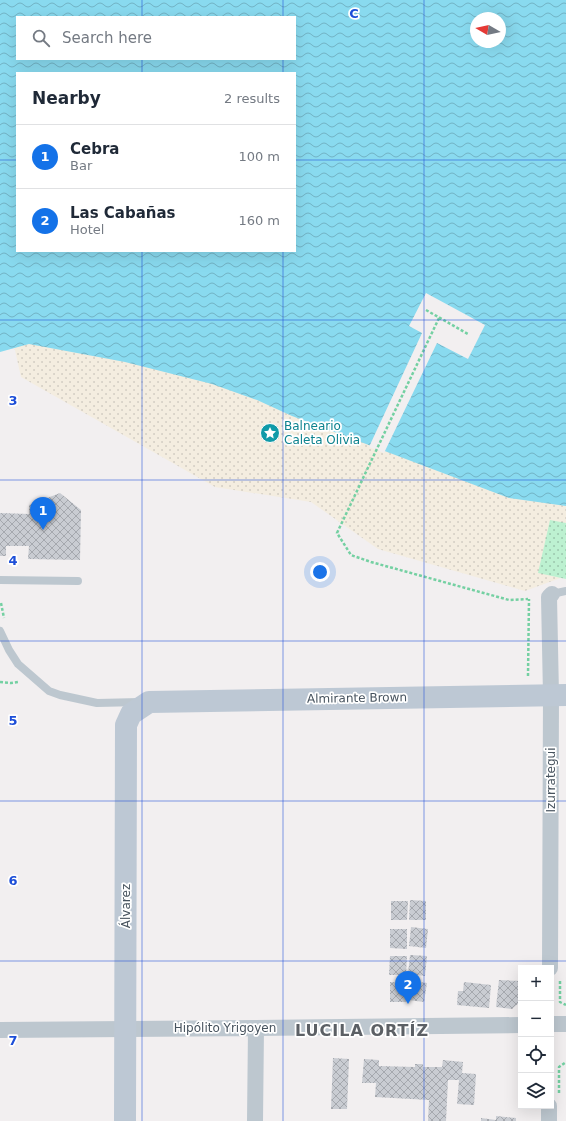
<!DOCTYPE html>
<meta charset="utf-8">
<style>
body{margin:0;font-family:"DejaVu Sans",sans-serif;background:#f2f2f3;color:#1f2937}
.controls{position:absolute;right:12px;bottom:12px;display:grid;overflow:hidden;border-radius:0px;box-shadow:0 4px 16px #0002}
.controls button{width:36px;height:36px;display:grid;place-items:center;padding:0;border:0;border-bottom:1px solid #e0e1e3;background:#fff;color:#1f2937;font:20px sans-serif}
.compass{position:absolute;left:470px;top:12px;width:36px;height:36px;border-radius:50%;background:#fff;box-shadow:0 4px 16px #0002;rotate:279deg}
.you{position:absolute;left:320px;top:572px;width:14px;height:14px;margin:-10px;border:3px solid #fff;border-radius:50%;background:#1a73e8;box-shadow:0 0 0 6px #1a73e833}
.badge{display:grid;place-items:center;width:26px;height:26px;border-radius:50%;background:#1472e8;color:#fff;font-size:13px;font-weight:700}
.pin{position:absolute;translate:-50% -33px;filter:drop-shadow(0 1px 2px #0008)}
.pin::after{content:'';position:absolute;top:21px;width:14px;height:12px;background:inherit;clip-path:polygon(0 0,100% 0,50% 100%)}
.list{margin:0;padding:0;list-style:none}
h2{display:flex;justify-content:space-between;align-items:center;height:52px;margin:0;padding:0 16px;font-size:17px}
h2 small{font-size:13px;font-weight:400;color:#747a83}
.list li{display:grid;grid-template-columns:26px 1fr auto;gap:12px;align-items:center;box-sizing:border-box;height:64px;padding:0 16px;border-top:1px solid #e0e1e3}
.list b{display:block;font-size:15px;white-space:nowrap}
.list p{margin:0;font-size:13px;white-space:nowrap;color:#747a83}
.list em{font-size:13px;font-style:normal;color:#747a83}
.icon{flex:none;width:22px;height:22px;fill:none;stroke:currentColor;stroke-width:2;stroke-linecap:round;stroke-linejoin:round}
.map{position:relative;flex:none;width:566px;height:1121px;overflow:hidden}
.search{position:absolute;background:#fff;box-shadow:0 4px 16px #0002;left:16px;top:16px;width:280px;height:44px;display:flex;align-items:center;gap:10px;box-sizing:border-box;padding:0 14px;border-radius:0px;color:#747a83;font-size:15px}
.panel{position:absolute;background:#fff;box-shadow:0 4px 16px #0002;left:16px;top:72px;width:280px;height:180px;border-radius:0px}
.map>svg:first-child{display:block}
.sand{fill:url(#sand-dots)}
.park{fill:url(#park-dots)}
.water{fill:url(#water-waves);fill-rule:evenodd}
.pier{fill:#f2eff0}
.building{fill:url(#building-cross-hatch)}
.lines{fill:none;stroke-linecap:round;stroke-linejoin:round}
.path{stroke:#74d0a2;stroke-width:2.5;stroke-dasharray:3 2;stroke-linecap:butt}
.lane{stroke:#bdc7cf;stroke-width:8}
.street{stroke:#bdc7cf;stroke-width:16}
.secondary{stroke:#bdc8d4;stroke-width:22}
.grid{fill:none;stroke:#1d4ed8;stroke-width:1;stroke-opacity:0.55}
.labels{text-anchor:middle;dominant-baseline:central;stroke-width:3.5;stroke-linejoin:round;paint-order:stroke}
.culture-label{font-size:12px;fill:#0d838f;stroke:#fff;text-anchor:start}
.street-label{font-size:12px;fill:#47535e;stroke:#fff}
.district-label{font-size:16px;font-weight:bold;letter-spacing:1px;fill:#5c6065;stroke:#fff}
.grid-label{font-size:13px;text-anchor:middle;font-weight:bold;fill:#1d4ed8;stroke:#fff;stroke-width:3.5;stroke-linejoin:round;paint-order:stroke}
</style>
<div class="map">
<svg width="566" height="1121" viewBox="0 0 566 1121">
<defs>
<pattern id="sand-dots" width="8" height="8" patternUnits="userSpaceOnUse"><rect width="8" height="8" fill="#f4ede0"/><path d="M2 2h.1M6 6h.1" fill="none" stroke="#d3cdc3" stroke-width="1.8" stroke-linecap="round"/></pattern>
<pattern id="park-dots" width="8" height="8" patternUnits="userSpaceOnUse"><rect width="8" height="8" fill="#bdf1d1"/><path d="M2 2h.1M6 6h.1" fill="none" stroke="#9bc6ad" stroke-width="1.8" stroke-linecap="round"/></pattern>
<pattern id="water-waves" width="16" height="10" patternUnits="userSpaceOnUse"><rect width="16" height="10" fill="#89daef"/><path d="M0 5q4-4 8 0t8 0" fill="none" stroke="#72b3c5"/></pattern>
<pattern id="building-cross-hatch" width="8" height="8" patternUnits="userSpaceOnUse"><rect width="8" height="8" fill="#c9ccd2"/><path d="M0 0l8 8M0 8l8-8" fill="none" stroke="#a5a8ae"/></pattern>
</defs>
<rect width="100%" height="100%" fill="#f2eff0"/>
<!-- sand -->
<path class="sand" d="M10 328 566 472V576L525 591 378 549 311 502 215 487 21 377Z"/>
<!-- park -->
<path class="park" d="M550 520 566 523V579L538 573Z"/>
<!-- water -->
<path class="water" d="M0 0H566V506L509 498 292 416 257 400 212 384 125 362 29 344 0 352ZM17 17H295V59H17ZM476 18H500V42H476ZM17 73H295V251H17Z"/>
<!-- pier -->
<path class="pier" d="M426 293 485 325 468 359 437 343 384 453 369 447 422 333 409 326Z"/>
<!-- building -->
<path class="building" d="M60 493 81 510 80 560 28 559 29 546H6V556H0V513L29 514V505Z
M410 900 426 901V920H409Z
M391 901H408L407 920H391Z
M411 927 428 929 426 948 409 946Z
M390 929H407V949L390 948Z
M410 955 427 956 425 976 408 974Z
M390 956H407L406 975H389Z
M499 980 521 981V1001L512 1009 496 1007Z
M411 981 427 983 424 1002 408 1000Z
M390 982 406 983V1002H390Z
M464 982 491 985 489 1008 457 1005 458 991H463Z
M333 1058 349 1059 347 1109H331Z
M364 1059 379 1060V1066L415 1067V1064H423V1067H442L443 1060 463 1062 462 1073 476 1074 474 1105 457 1104 459 1080H448L446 1121H428L429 1100 375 1097 376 1083H362Z
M496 1116 516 1118V1121H481V1118L496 1120Z"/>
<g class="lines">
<!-- path -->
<path class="path" d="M426 310 468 334
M439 318 337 533 351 555 371 562 509 600 528 599
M1 603 4 618
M528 676 529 599
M0 682 11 683 18 682
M560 981V1002L566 1005
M559 1093V1067L566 1062"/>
<!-- lane -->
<path class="lane" d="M0 580 78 581
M552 594 566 591
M0 631 9 650 18 664 49 691 60 695 97 703 140 702"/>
<!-- street -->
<path class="street" d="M550 968 551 695 549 597 552 594
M551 1024H566
M0 1030 256 1028 521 1025
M255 1121 256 1028
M549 1121V1106"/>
<!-- secondary -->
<path class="secondary" d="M125 1121 126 725 131 714 149 702 566 695"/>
</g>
<!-- grid -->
<path class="grid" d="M142 0V17M283 0V17M424 0V1121M142 59V73M283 59V73M0 160H17M295 160H566M142 251V1121M283 251V1121M0 320H566M0 480H566M0 641H566M0 801H566M0 961H566"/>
<!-- icons -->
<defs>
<g id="sight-disc" transform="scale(1)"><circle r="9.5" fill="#0f9aa8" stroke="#fff"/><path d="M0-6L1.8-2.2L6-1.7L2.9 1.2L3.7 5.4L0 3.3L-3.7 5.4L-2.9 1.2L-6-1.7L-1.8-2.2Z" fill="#fff"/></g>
</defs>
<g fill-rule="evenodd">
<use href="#sight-disc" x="270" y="433"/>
</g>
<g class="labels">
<!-- culture labels -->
<g class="culture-label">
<text x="284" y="426">Balneario<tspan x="284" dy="14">Caleta Olivia</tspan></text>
</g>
<!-- street labels -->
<g class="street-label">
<text transform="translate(357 698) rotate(-1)">Almirante Brown</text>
<text transform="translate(551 780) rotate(-90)">Izurrategui</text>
<text transform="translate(126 906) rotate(-90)">Álvarez</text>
<text x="225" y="1028">Hipólito Yrigoyen</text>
</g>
<!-- district labels -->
<g class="district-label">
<text x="362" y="1030">LUCILA ORTÍZ</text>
</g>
</g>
<g class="grid-label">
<text x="354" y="18">C</text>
<text x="13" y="405">3</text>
<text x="13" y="565">4</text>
<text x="13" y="725">5</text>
<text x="13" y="885">6</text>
<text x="13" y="1045">7</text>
</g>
</svg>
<div class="controls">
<button>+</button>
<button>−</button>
<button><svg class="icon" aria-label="locate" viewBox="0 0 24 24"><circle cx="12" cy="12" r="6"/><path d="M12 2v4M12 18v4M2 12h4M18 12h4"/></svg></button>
<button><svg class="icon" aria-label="layers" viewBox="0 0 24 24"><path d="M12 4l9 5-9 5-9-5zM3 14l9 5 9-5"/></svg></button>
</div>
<svg class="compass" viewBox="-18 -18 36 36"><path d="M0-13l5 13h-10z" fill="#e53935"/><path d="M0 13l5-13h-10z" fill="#747a83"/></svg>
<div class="you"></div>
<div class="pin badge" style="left:43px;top:530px">1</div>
<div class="pin badge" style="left:408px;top:1004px">2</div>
<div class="search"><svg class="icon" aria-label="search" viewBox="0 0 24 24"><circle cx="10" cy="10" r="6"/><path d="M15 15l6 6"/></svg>Search here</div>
<section class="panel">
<h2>Nearby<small>2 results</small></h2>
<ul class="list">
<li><span class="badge">1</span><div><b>Cebra</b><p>Bar</p></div><em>100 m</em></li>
<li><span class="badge">2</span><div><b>Las Cabañas</b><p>Hotel</p></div><em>160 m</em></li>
</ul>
</section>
</div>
